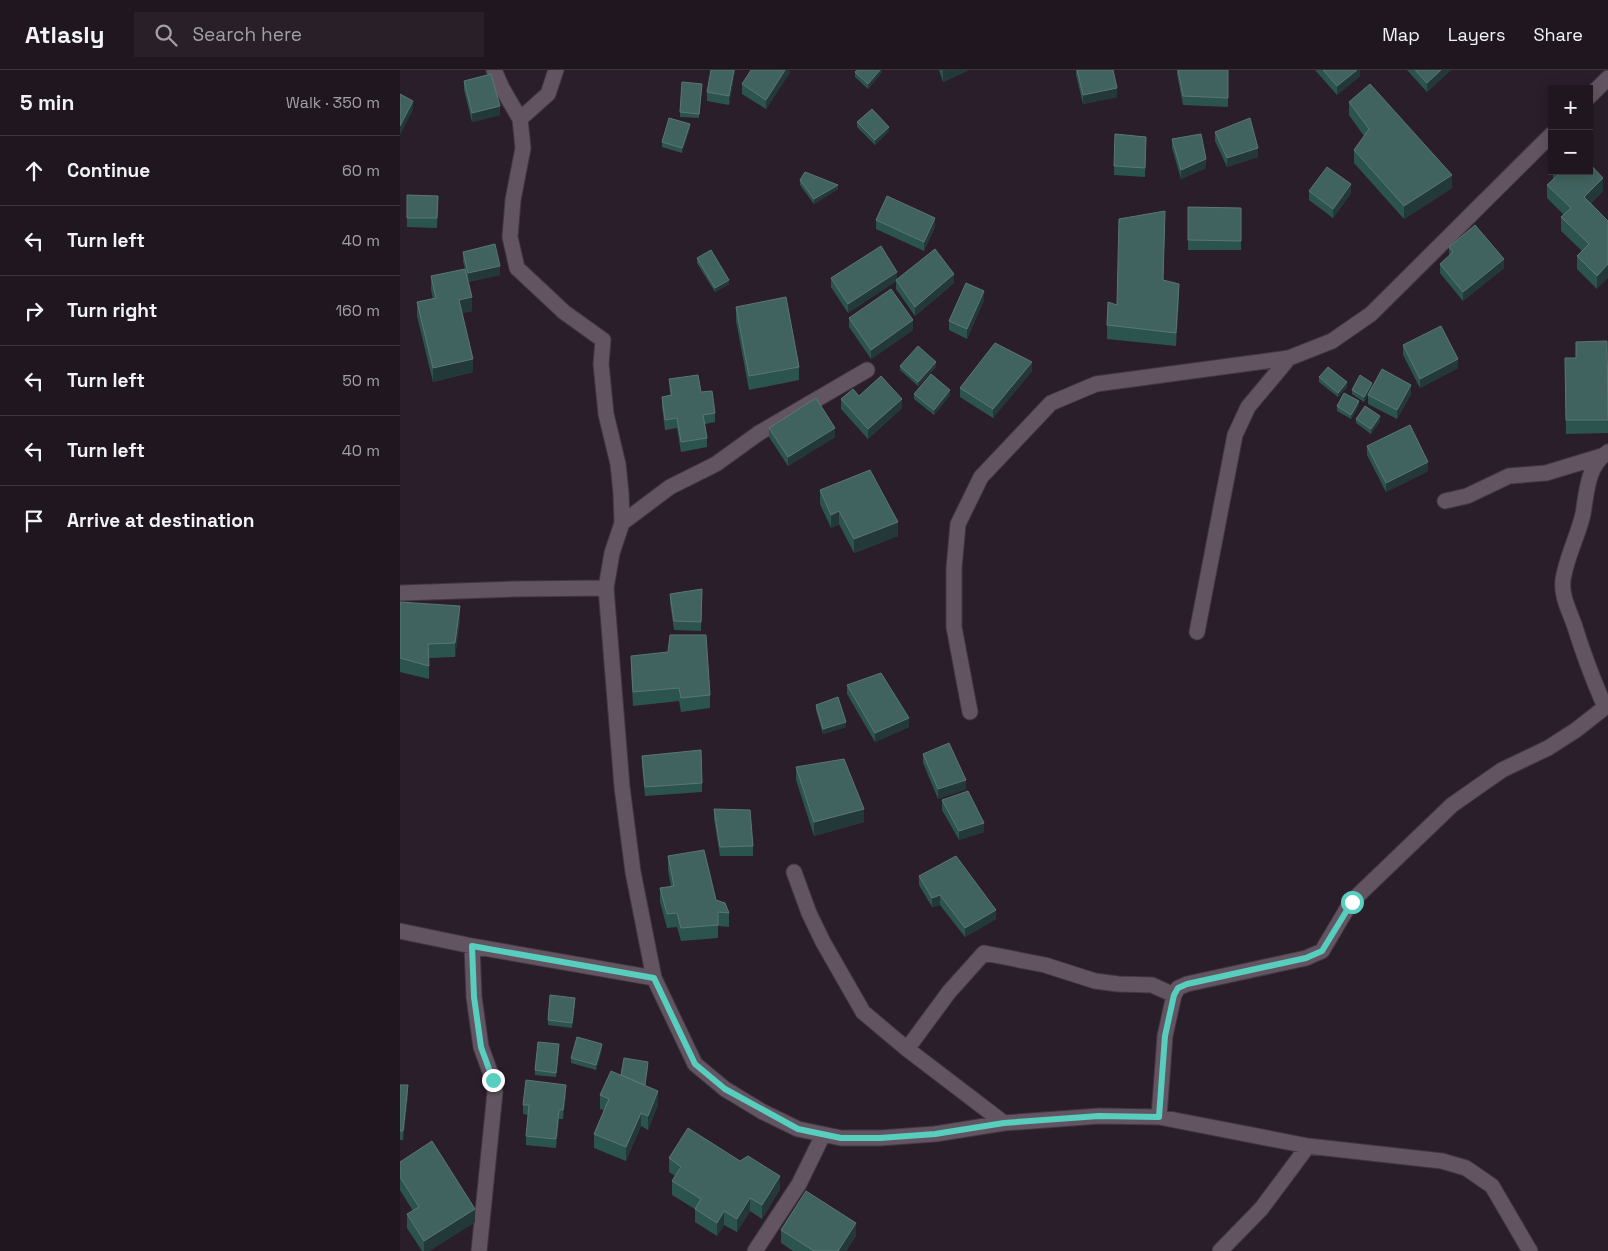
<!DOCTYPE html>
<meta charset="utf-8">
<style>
body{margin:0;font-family:"Space Grotesk",sans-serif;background:#281f29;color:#f1f3f6}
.controls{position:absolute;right:15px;top:15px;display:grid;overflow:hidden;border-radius:0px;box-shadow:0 2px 12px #0003}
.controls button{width:45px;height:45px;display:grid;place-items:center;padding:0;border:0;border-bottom:1px solid #3d353e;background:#201620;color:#f1f3f6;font:25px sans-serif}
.stop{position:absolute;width:15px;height:15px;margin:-11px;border:4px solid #58cebf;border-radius:50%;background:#fff}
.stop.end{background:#58cebf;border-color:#fff;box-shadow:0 1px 5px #0008}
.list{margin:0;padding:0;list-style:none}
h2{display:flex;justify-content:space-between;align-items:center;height:65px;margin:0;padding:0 20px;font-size:21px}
h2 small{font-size:16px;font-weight:400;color:#a29fa5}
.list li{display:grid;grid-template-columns:32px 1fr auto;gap:15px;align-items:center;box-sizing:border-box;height:70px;padding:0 20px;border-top:1px solid #3d353e}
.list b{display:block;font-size:19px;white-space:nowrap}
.list em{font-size:16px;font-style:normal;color:#a29fa5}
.icon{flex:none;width:28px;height:28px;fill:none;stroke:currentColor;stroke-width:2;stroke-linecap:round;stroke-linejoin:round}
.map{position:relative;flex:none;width:1208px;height:1181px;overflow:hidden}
header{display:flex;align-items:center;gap:30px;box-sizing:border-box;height:70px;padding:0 25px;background:#201620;border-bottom:1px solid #3d353e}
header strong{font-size:24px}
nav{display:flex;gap:28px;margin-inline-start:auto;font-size:18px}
.search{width:350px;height:45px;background:#281f29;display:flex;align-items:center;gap:12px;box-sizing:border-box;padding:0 18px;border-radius:0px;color:#a29fa5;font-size:19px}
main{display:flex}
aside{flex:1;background:#201620}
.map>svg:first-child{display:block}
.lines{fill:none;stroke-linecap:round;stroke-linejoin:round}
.street-casing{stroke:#433842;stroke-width:17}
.street{stroke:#635462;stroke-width:15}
.wall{fill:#2c544f}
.shaded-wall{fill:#233839}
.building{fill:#41635f;stroke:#5b7674}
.route{stroke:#58cebf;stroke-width:6}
</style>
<header>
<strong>Atlasly</strong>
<div class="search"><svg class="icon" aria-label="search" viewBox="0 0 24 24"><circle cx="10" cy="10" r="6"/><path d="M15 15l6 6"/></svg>Search here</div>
<nav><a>Map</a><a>Layers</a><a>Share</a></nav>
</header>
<main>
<aside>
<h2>5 min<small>Walk · 350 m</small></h2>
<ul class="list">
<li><svg class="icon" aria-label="ahead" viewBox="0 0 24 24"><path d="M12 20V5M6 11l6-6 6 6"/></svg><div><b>Continue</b></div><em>60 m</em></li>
<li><svg class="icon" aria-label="left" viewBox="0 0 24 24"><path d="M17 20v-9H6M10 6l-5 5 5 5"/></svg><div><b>Turn left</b></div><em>40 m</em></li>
<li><svg class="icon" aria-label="right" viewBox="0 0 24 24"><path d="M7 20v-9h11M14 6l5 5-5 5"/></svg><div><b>Turn right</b></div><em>160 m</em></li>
<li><svg class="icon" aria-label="left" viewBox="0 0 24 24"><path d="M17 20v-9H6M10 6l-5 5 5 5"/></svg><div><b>Turn left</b></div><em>50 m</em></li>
<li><svg class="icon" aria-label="left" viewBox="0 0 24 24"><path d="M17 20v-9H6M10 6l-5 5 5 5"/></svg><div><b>Turn left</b></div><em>40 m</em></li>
<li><svg class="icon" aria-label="arrive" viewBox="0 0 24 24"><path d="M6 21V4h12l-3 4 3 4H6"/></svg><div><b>Arrive at destination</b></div></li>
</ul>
</aside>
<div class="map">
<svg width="1208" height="1181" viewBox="0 0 1208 1181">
<rect width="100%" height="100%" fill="#2b1e2b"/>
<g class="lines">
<!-- street casing -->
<g class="street-casing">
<path id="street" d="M94 0 102 18 120 49 123 78 113 130 110 167 117 198 164 242 203 270 201 294 206 344 218 394 221 423 222 453 212 483 206 518 222 717 233 802 254 908 295 994 325 1019 363 1042 398 1059 441 1068H480L535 1064 604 1053 699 1046 759 1047 908 1076 1042 1091 1066 1098 1092 1116 1130 1181
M1189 27 1208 8
M120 49 148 24 156 0
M1045 431 1067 426 1109 406 1146 403 1202 386
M222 453 270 417 316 394 359 363 467 300
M0 523 114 519 206 518
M797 562 835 365 848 337 889 288
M1205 637C1193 610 1183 583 1174 554 1169 540 1161 526 1163 510 1166 488 1178 466 1183 444 1187 421 1187 396 1208 382
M570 642 554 557V498L558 454 581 407 651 333 696 314 889 288 932 271 971 244 1152 64
M394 802 409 843 423 872 463 942 507 979 604 1053
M0 861 72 876 254 908
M72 876 74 927 81 977 93 1010 95 1022 79 1181
M507 979 549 922 584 883 645 895 695 911 718 914 752 915 774 925
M759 1047 765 966 774 925 778 918 787 914 906 888 922 881 951 832 1052 735 1102 700 1148 678 1176 660 1208 635
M355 1181 399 1114 423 1065
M820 1181 861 1139 908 1076"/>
</g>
<!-- street -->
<use href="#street" class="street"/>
</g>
<!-- wall -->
<path class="wall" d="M335 0 329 35 307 31V22Z
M390 0V2L366 39 342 24V14Z
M482 0V2L468 19 455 7V2Z
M539 0H569L543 12Z
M676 0H713L717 27 683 34 676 5Z
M777 0H828V37L783 35 777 4Z
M915 0H960V6L937 25Z
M1007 0H1051L1027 22Z
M64 11 100 45 72 52 64 20Z
M302 19 299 48 280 47V42Z
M949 32 1052 118 1004 149 954 93V80L964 66 949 45Z
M457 52 489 61 475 75 457 57Z
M290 58 282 83 262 77V72Z
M815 62 858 87 827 97 815 71Z
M715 64 746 67 745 107 714 105Z
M772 69 806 98 781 109 772 78Z
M1153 101H1189L1203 121 1191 133 1208 151 1197 219 1177 199V186L1182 181 1161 161V147L1164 145 1147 128V115L1153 109Z
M400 110 438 119 414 134 400 115Z
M909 121 951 123 933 148 909 130Z
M7 125 38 126 37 158 7 157Z
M788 137 841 138V180H788Z
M476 150 535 157 524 181 476 159Z
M765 154 763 210 779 227 776 276 707 269V255L717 235Z
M1049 177 1104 198 1063 231 1040 203V194L1049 186Z
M63 182 100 205 68 212 63 191Z
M297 188 329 214 315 222 297 193Z
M31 206 72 241 62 243 73 302 33 312 17 246V232L33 229 31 220Z
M431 208 497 209 554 213 515 246 496 219V211L448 243 431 217Z
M584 230 567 269 549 260V251Z
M336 237 399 297V310L349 320 336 251Z
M449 248 513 260 471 289 449 257Z
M1003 275 1058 298 1020 318 1003 285Z
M1165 288 1208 293V363L1166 364Z
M500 296 536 297 518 316 500 300Z
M632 301 593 348 560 327V318Z
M919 307 947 317 938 327 919 312Z
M269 309 301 322 315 343V352L305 354 307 368V377L281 382 277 358 265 360 262 336V327L270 325Z
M972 317 1011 324 997 349 968 334V325L964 332 952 324V320Z
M514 324 550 325 534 345 514 329Z
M459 326 502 338 468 369 441 339V329Z
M959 335 951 349 937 341V336Z
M956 349 980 351 971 364 956 353Z
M369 358 435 367 388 396 369 367Z
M967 376 1028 401 986 422 967 385Z
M420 420 498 466 454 483 439 454 431 458 420 434Z
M270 524 302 528 301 561 274 560 270 533Z
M0 532 60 550 55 587 29 588V609L0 602Z
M268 582 310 625V638L281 642 279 631 233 636 231 600V586Z
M447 615 509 657 475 672 447 624Z
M416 635 446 657 423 664 416 640Z
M523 684 566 719 538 729 523 693Z
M242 686 302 713V722L245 726 242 695Z
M396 697 464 752 414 766 396 710Z
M542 730 584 762 559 770 542 740Z
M314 739 353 776V786H320L314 749Z
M268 786 316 830 329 843V857L318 856V868L281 871 277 857 267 858 260 832V818L271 817 268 800Z
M519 806 596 849 565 867 540 835 532 837 519 815Z
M175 932 172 958 148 955V950Z
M159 979 156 1007 135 1005V1000Z
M202 979 196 1000 171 993V988Z
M248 997 245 1016 258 1035 248 1060 241 1056 226 1091 194 1078V1064L204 1040 200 1039V1025L221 1005Z
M0 1015 8 1025 3 1070H0Z
M166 1024 163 1049H159L156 1078 126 1075V1066L128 1045 123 1044V1035Z
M269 1088 380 1119 362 1149 350 1141 337 1162 324 1155 317 1166 295 1152V1139L272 1125V1111L275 1106 269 1102Z
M0 1092 75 1152 29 1181H22L7 1158V1144L13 1141 0 1120Z
M381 1160 456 1166 446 1181H393L381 1173Z"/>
<!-- shaded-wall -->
<path class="shaded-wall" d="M334 0H335L329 35V26Z
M385 0H390V2L366 39V30Z
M480 0H482V2L468 19V14Z
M543 0H569L543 12Z
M957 0H960V6L937 25V16Z
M1041 0H1051L1027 22V13Z
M717 18V27L683 34V25Z
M13 31V40L0 65V56Z
M100 36V45L72 52V43Z
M290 54V58L282 83V78Z
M489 57V61L475 75V70Z
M858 78V87L827 97V88Z
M806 89V98L781 109V100Z
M1052 105V118L1004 149V136Z
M1203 108V121L1184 140V127Z
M951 114V123L933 148V139Z
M438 115V119L414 134V129Z
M535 148V157L524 181V172Z
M1104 189V198L1063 231V222Z
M1208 194V208L1197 219V206Z
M100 196V205L68 212V203Z
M497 202V211L448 243V234Z
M554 204V213L515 246V237Z
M329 210V214L315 222V218Z
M779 214V227L776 276V263Z
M584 221V230L567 269V259Z
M72 227V241L59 244V230Z
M513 250V260L471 289V280Z
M73 289V302L33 312V298Z
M1058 289V298L1020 318V309Z
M536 292V297L518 316V312Z
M632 292V301L593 348V339Z
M947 312V317L938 327V323Z
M972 313V317L964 332V327Z
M1011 315V324L997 349V340Z
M550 320V325L534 345V340Z
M502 329V338L468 369V359Z
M959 331V335L951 349V345Z
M980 346V351L971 364V359Z
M435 358V367L388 396V387Z
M1028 392V401L986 422V413Z
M439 441V454L431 458V445Z
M498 452V466L454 483V469Z
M60 536V550L55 587V573Z
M509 648V657L475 672V663Z
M446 652V657L423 664V659Z
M566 710V719L538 729V719Z
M464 739V752L414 766V752Z
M584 753V762L559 770V761Z
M540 825V835L532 837V828Z
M596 840V849L565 867V858Z
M202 974V979L196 1000V995Z
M248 992V997L244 1022V1017Z
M8 1015V1025L3 1070V1061Z
M166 1015V1024L163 1049V1040Z
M258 1021V1035L248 1060V1046Z
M159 1040V1049L156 1078V1069Z
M241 1043V1056L226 1091V1077Z
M380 1106V1119L362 1149V1135Z
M350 1128V1141L337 1162V1149Z
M75 1139V1152L29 1181H24V1171Z
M324 1141V1155L317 1166V1153Z
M456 1153V1166L446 1181H438Z"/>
<!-- building -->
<path class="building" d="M311 0H334L329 26 307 22Z
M351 0H385L366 30 342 14Z
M457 0H480L468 14 455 2Z
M677 0H713L717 18 683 25Z
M778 0H828V28L783 26Z
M923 0H957L937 16Z
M1015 0H1041L1027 13Z
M91 4 100 36 72 43 64 11Z
M282 12 302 14 299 44 280 42Z
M970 14 1052 105 1004 136 954 80 969 59 949 32Z
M0 24 13 31 0 56Z
M472 39 489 57 475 70 457 52Z
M269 48 290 54 282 78 262 72Z
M850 48 858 78 827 88 815 62Z
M715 64 746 67 745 98 714 96Z
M801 64 806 89 781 100 772 69Z
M1189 93 1203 108 1184 127 1208 151V194L1197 206 1177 186 1189 174 1161 147 1171 138 1147 115 1158 105 1154 101H1189Z
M927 97 951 114 933 139 909 121Z
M405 102 438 115 414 129 400 110Z
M7 125 38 126 37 148H7Z
M487 126 535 148 524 172 476 150Z
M788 137 841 138V171L788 170Z
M765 141 763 210 779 214 776 263 707 255 708 232 717 235 719 149Z
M1075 155 1104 189 1063 222 1040 194 1053 182 1049 177Z
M95 174 100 196 68 203 63 182Z
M481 176 497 202 448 234 431 208Z
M535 179 554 204 515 237 496 210Z
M311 180 329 210 315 218 297 188Z
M65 199 72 227 59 230 73 289 33 298 17 232 36 228 31 206Z
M566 213 584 221 567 259 549 251Z
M491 219 513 250 471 280 449 248Z
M386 227 399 297 349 306 336 237Z
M1041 256 1058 289 1020 309 1003 275Z
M1207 271 1208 350H1166L1165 288H1176V272Z
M595 273 632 292 593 339 560 318Z
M518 276 536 292 518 312 500 296Z
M928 297 947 312 938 323 919 307Z
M982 299 1011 315 997 340 968 325Z
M531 304 550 320 534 340 514 324Z
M298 305 301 322 312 321 315 343 303 345 307 368 281 372 277 348 265 350 262 327 272 325 269 309Z
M960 305 972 313 964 327 952 320Z
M481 306 502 329 468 359 441 329 453 319 459 326Z
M944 323 959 331 951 345 937 336Z
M416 328 435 358 388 387 369 358Z
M965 336 980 346 971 359 956 349Z
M1010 355 1028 392 986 413 967 376Z
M470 400 498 452 454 469 439 441 431 445 420 420Z
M302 519 301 552 274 551 270 524Z
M0 532 60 536 55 573 28 574 29 596 0 588Z
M270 565H306L310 625 281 628 279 618 233 622 231 586 268 582Z
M481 603 509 648 475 663 447 615Z
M438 627 446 652 423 659 416 635Z
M549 673 566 710 538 719 523 684Z
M301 680 302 713 245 717 242 686Z
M444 689 464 739 414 752 396 697Z
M568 721 584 753 559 761 542 730Z
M314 739 350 740 353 776 320 777Z
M304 780 316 830 325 833 329 843 318 842V855L281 858 277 843 267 844 260 818 274 816 268 786Z
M556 786 596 840 565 858 540 825 532 828 519 806Z
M150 925 175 928 172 953 148 950Z
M177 967 202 974 196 995 171 988Z
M138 972 159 974 156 1003 135 1000Z
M224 988 248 992 245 1015 221 1005Z
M211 1001 258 1021 248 1046 241 1043 226 1077 194 1064 209 1029 200 1025Z
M126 1010 166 1015 163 1040H159L156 1069 126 1066 129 1035H123Z
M0 1015H8L3 1061H0Z
M288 1058 340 1091 348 1086 380 1106 362 1135 350 1128 337 1149 324 1141 317 1153 295 1139 301 1129 272 1111 281 1097 269 1088Z
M32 1071 75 1139 24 1171 7 1144 19 1137 0 1107V1092Z
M406 1121 456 1153 438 1181H414L381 1160Z"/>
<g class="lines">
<!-- route -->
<path class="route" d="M93 1010 81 977 74 927 72 876 254 908 295 994 325 1019 398 1059 441 1068H480L535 1064 604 1053 699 1046 759 1047 765 966 774 925 778 918 787 914 906 888 922 881 952 832"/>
</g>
</svg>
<div class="controls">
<button>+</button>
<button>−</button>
</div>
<div class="stop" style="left:952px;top:832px"></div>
<div class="stop end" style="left:93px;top:1010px"></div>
</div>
</main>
